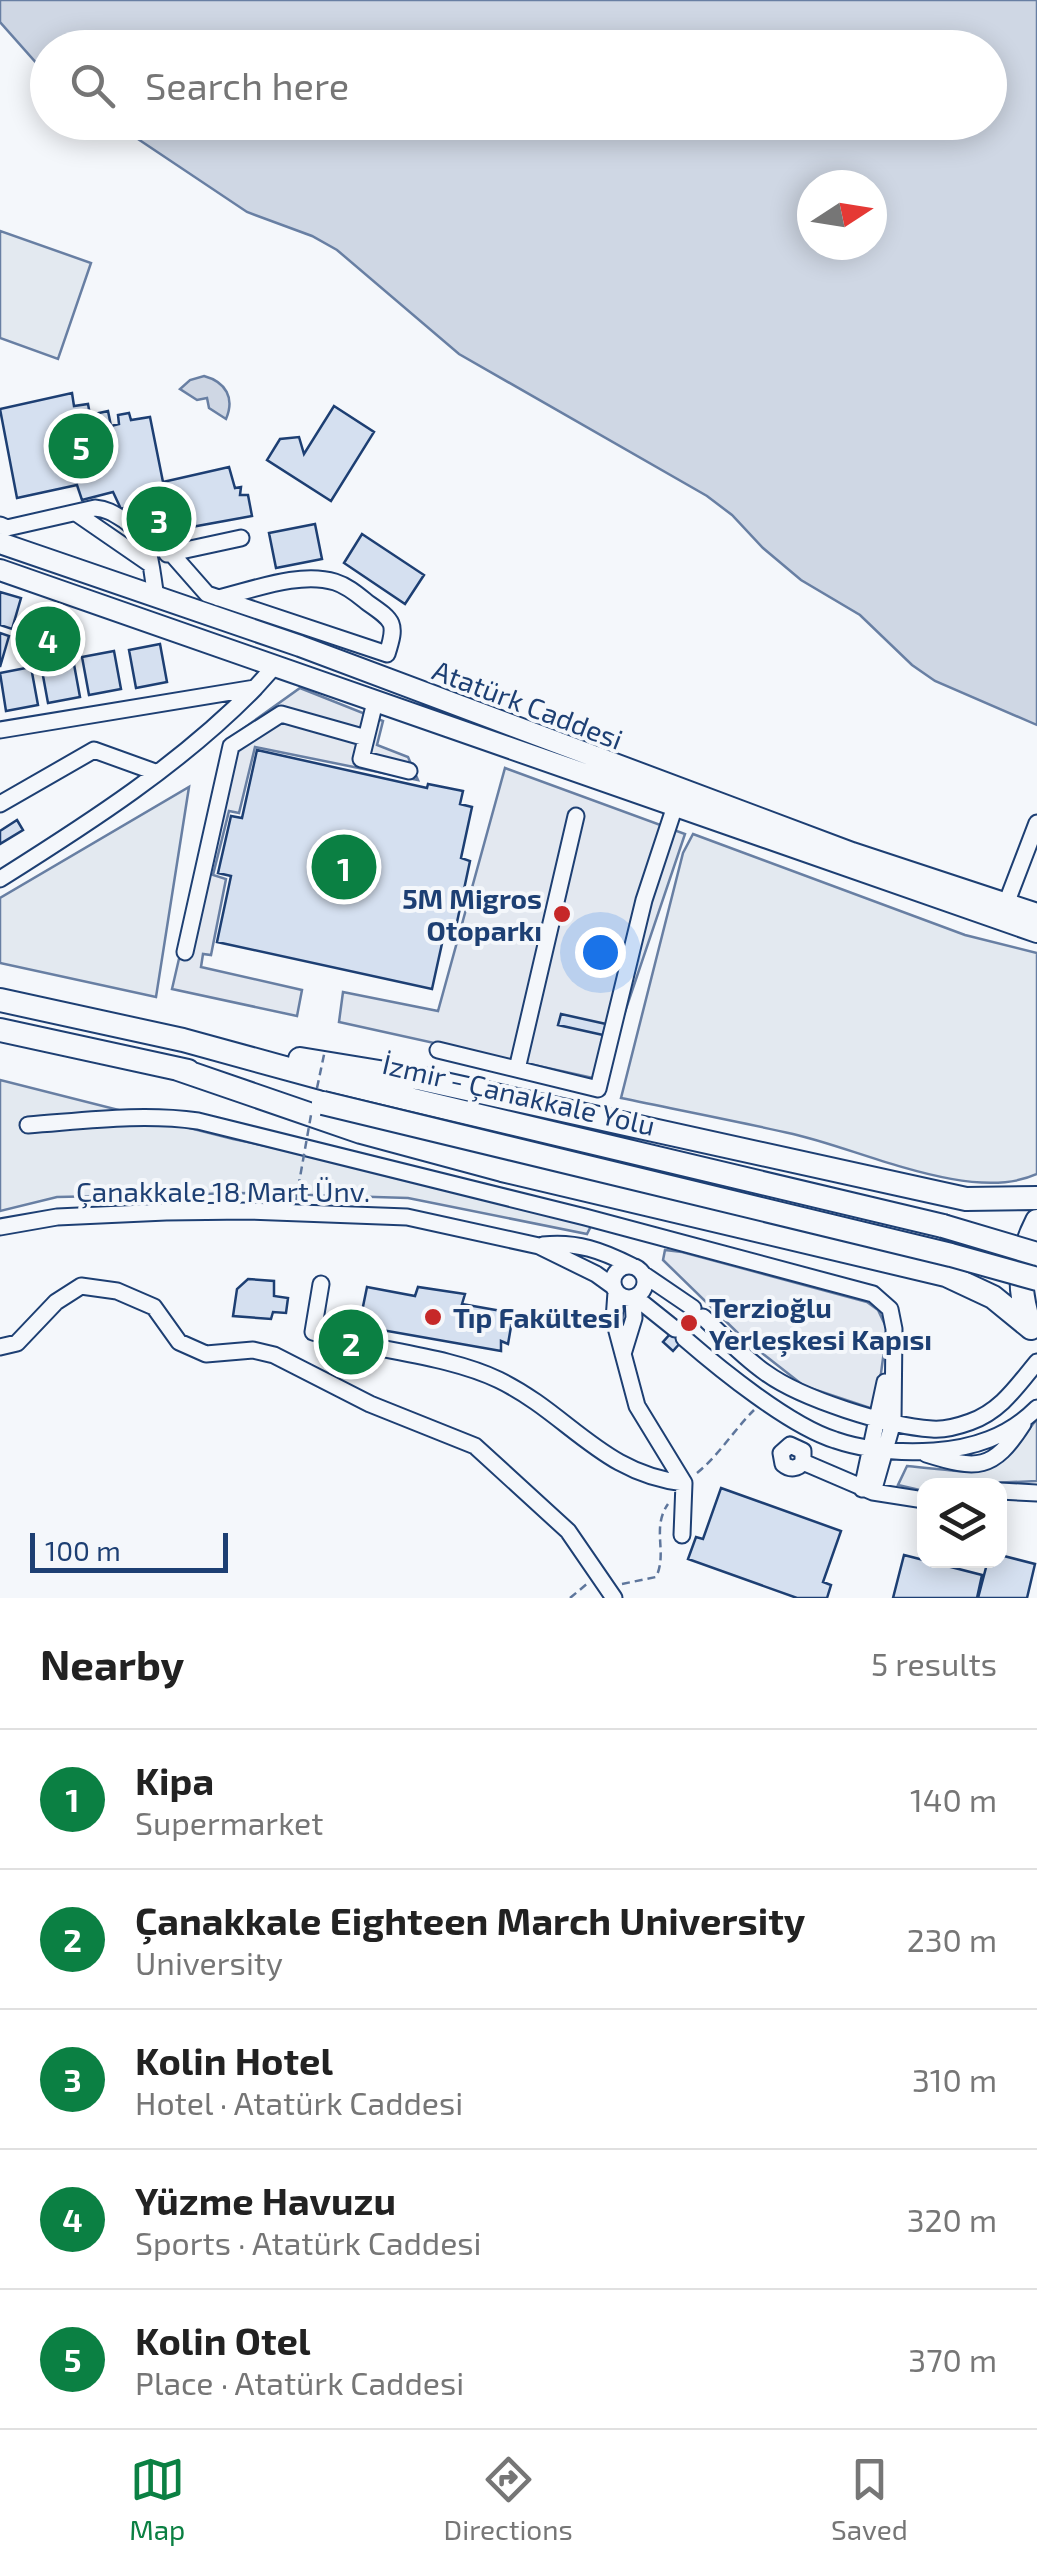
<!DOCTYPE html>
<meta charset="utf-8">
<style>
body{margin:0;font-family:"Exo 2",sans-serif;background:#f6f6f6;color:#222}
.controls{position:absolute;right:30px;bottom:30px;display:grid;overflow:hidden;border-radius:20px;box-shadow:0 5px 25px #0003}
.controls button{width:90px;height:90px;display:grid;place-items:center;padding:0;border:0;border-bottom:2px solid #e0e0e0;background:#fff;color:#222;font:50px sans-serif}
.compass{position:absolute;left:797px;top:170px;width:90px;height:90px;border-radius:50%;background:#fff;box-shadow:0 5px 25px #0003;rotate:78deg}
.scale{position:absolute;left:30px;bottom:25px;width:198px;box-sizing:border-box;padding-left:10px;border:5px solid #1d3f73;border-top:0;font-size:28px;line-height:35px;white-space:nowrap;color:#1d3f73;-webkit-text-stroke:8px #f4f7fb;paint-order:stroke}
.you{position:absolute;left:600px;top:952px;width:35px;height:35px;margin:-25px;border:8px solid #fff;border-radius:50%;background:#1a73e8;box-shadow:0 0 0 15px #1a73e833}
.badge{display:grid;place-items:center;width:65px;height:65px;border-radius:50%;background:#0b8043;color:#fff;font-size:32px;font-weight:700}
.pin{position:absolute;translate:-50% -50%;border:5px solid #fff;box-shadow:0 2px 10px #0006}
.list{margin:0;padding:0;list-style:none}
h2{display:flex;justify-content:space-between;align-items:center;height:130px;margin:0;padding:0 40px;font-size:42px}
h2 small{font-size:32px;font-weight:400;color:#767676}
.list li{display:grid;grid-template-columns:65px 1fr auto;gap:30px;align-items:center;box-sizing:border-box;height:140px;padding:0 40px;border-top:2px solid #e0e0e0}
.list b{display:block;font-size:38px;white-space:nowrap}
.list p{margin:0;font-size:32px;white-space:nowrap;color:#767676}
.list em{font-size:32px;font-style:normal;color:#767676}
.icon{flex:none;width:55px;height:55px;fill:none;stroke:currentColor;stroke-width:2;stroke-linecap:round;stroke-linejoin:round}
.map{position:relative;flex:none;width:1037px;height:1598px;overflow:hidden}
.search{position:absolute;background:#fff;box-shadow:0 5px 25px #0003;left:30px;right:30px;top:30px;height:110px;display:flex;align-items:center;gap:25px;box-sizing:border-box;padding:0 35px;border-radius:55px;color:#767676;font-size:38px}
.sheet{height:830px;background:#fff}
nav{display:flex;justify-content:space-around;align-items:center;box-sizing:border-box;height:140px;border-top:2px solid #e0e0e0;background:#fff;font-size:28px;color:#767676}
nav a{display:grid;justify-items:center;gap:5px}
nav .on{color:#0b8043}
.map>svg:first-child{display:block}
.green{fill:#e3e9f0;stroke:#687fa3;stroke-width:2.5}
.parking{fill:#e3e8f0;stroke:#687fa3;stroke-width:2.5}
.water{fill:#cfd7e4;stroke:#687fa3;stroke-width:2.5;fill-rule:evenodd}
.building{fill:#d5e0f0;stroke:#1d3f73;stroke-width:2.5}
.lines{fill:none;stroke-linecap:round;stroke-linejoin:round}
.minor-casing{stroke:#1d3f73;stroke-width:19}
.major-casing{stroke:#1d3f73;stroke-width:24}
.highway-casing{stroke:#1d3f73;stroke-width:26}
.path{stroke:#5e769c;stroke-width:2.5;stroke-dasharray:8 5;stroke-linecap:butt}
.minor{stroke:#f4f7fb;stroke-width:15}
.major{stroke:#f4f7fb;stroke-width:20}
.highway{stroke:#f4f7fb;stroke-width:22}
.highway-bridge-casing{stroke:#1d3f73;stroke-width:26;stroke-linecap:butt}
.path-bridge{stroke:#5e769c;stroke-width:2.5;stroke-dasharray:8 5;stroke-linecap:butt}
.highway-bridge{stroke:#f4f7fb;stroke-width:22}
.poi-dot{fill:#c62828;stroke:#f4f7fb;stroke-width:4}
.labels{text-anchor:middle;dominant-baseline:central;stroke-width:8;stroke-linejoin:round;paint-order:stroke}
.street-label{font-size:28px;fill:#1d3f73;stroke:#f4f7fb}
.poi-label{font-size:28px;font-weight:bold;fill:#1d3f73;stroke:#f4f7fb;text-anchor:start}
</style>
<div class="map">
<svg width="1037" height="1598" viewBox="0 0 1037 1598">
<rect width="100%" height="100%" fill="#f4f7fb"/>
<!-- green -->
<path class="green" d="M0 231 91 263 58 359 0 338Z
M189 787 156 997 0 963V898Z
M693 834 965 935 1037 953V1174C972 1204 860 1149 793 1134 736 1121 678 1110 621 1098L683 853Z
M0 1080 233 1139 421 1178 592 1224 587 1234 408 1198 247 1193 57 1197 0 1211Z
M1037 1419V1481L924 1486V1491L898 1485 907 1466C985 1473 986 1484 1037 1419Z"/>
<!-- parking -->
<path class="parking" d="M300 688 383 721 377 745 408 757 418 780 255 747 239 813 229 811 213 875 226 879 211 955 203 954 201 967 302 990 297 1016 172 989 230 738Z
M505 768 685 834 602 1080 339 1022 343 992 438 1011Z
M665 1250 682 1252 867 1302 878 1310 887 1329 876 1410 804 1386 744 1339 663 1260Z"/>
<!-- water -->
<path class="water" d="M0 0H1037V725L935 681 912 665 860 615 801 580 763 548 732 515 707 496 459 354 337 250 312 236 247 212 114 123 990 122V48H48L47 75 0 22ZM872 185V245H812V185Z
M204 376C226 382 235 398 226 419L209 408 207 398 197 400 180 389 190 380Z"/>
<!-- building -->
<path class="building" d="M72 393 74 406 88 404 90 415 108 411 111 426 119 424 118 415 129 413 131 420 150 417 163 482 229 467 235 488 241 487 240 495H248L252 516 164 532 160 521 147 524 144 515 130 506 121 509 113 492 82 500 77 485 17 498 0 409Z
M334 406 374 432 331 501 267 460 280 439 299 437 304 454Z
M315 524 322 559 276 568 269 533Z
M362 534 424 575 405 604 344 563Z
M0 592 21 598 12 629 0 625Z
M0 633 9 636 0 667Z
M160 644 167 682 136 688 129 650Z
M114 651 121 689 89 695 82 657Z
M73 659 80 697 48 703 41 665Z
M31 667 38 705 6 711 0 673Z
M257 750 427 788 428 784 463 791 460 804 472 807 461 858 470 861 453 941 443 939 432 989 217 942 231 876 218 873 231 816 242 818Z
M17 820 23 830 0 844V831Z
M561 1014 606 1024 603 1035 558 1025Z
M248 1279 274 1281V1296L288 1298 286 1313 273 1312 271 1319 233 1316 237 1289Z
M367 1287 415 1296 418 1287 465 1294 462 1304 507 1312 504 1322 512 1321 508 1344 501 1341V1351L359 1326Z
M695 1306 705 1315 673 1351 663 1342Z
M721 1488 841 1531 823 1582 831 1585 827 1598H797L688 1559 696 1537 703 1539Z
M904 1555 982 1575 977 1598H893Z
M1000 1555 1035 1564 1027 1598H978L988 1560H1000Z"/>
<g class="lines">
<!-- minor casing -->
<g class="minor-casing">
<path id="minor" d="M76 513 150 564
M0 525 7 528 95 508C107 509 113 513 124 520 153 540 150 564 156 597
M171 553 207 594 387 654C397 623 394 621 368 603 358 595 348 586 335 582 300 571 253 590 218 598
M167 554 241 538
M375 702 361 759 409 771
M0 730 255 688 273 668
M0 804 94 750 155 772
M0 879C89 823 181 764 255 688
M1006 904 1037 823
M185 952 231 746 281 714 366 738
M438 1050 598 1089 644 900 675 806
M517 1069 576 816
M28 1125C84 1121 141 1113 198 1121L585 1217 873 1294 890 1309 894 1329 893 1422 873 1492
M0 1227 57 1217 166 1212 247 1211 407 1217 539 1246 596 1274 614 1287
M543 1245C576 1241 603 1251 632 1266
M613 1282a16 16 0 1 1 32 0a16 16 0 1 1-32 0Z
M643 1274 693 1308
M321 1284 313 1332C371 1351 445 1354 499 1380 569 1414 602 1474 684 1483
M616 1292 614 1320 637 1406 684 1483 682 1535
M635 1297 675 1329
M703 1317C723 1336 743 1357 766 1373 802 1399 887 1426 932 1429 944 1430 959 1426 970 1422 1001 1411 1017 1386 1037 1362
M684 1338C721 1370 790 1426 835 1440 867 1451 901 1453 934 1451 973 1448 1008 1437 1037 1408
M0 1347 17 1343 56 1302 81 1286 117 1291 154 1307 179 1342 206 1354 253 1350 274 1355 370 1404 475 1446 568 1531 614 1598
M623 1354 634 1318 633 1298
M926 1454C977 1470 993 1471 1023 1424
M803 1462V1451L790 1445 781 1453 783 1464C790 1470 798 1469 803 1462L873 1492 924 1500
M862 1489 885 1382
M1000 1491 1037 1493"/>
</g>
<!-- major casing -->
<g class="major-casing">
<path id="major" d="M0 543 300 646 852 853 1037 914
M0 570 1037 932"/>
</g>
<!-- highway casing -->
<g class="highway-casing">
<path id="highway" d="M0 1000 183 1040 325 1079 943 1226
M0 1030 188 1071
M300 1059 422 1079 966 1199 1037 1198
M178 1069 361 1132 502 1170 946 1275 993 1297 1031 1328
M1031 1328C1017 1289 1018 1258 1037 1221"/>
</g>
<!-- path -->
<path class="path" d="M697 1473C720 1454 733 1431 754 1410
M622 1584 656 1577C668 1553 651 1528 668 1504
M570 1598 588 1583"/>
<!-- minor -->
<use href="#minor" class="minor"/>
<!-- major -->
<use href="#major" class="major"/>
<!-- highway -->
<use href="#highway" class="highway"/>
<!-- highway-bridge casing -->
<g class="highway-bridge-casing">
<path id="highway-bridge" d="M323 1103 951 1255 1037 1279
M943 1226 1037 1254"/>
</g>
<!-- path-bridge -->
<path class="path-bridge" d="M317 1088 325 1050
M296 1200 311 1115"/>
<!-- highway-bridge -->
<use href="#highway-bridge" class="highway-bridge"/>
</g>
<!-- markers -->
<g class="poi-dot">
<circle cx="562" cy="914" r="10"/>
<circle cx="433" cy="1317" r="10"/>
<circle cx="689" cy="1323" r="10"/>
</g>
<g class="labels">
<!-- street labels -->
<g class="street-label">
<text transform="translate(528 704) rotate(21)">Atatürk Caddesi</text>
<text transform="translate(519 1094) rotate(13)">İzmir - Çanakkale Yolu</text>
<text x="223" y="1191">Çanakkale 18 Mart Ünv.</text>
</g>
<!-- poi labels -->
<g class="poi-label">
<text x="542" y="898" text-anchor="end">5M Migros<tspan x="542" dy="32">Otoparkı</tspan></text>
<text x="709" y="1307">Terzioğlu<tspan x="709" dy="32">Yerleşkesi Kapısı</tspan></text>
<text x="453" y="1317">Tıp Fakültesi</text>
</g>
</g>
</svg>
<div class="controls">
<button><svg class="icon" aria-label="layers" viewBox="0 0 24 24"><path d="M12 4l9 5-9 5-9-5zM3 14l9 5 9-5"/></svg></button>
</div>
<svg class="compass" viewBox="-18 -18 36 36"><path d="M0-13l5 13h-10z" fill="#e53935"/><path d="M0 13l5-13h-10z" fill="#767676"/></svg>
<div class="scale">100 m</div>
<div class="you"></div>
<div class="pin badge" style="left:344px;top:867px">1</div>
<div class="pin badge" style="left:351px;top:1342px">2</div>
<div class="pin badge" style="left:159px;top:519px">3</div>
<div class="pin badge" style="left:48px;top:639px">4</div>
<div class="pin badge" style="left:81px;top:446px">5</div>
<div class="search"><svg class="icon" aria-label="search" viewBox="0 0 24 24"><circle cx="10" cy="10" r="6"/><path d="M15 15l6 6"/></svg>Search here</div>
</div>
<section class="sheet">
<h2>Nearby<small>5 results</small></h2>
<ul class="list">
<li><span class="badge">1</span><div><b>Kipa</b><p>Supermarket</p></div><em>140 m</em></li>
<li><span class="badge">2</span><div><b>Çanakkale Eighteen March University</b><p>University</p></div><em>230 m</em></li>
<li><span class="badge">3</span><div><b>Kolin Hotel</b><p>Hotel · Atatürk Caddesi</p></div><em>310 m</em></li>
<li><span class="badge">4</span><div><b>Yüzme Havuzu</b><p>Sports · Atatürk Caddesi</p></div><em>320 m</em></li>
<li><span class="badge">5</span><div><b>Kolin Otel</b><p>Place · Atatürk Caddesi</p></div><em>370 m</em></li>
</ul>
</section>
<nav>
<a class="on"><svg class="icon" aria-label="map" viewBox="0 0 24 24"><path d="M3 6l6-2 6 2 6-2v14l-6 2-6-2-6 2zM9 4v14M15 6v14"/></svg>Map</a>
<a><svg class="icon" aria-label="directions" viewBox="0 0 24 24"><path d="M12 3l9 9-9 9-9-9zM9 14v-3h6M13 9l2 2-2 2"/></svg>Directions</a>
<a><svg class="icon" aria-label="saved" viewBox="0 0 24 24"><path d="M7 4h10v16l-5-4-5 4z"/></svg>Saved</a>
</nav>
